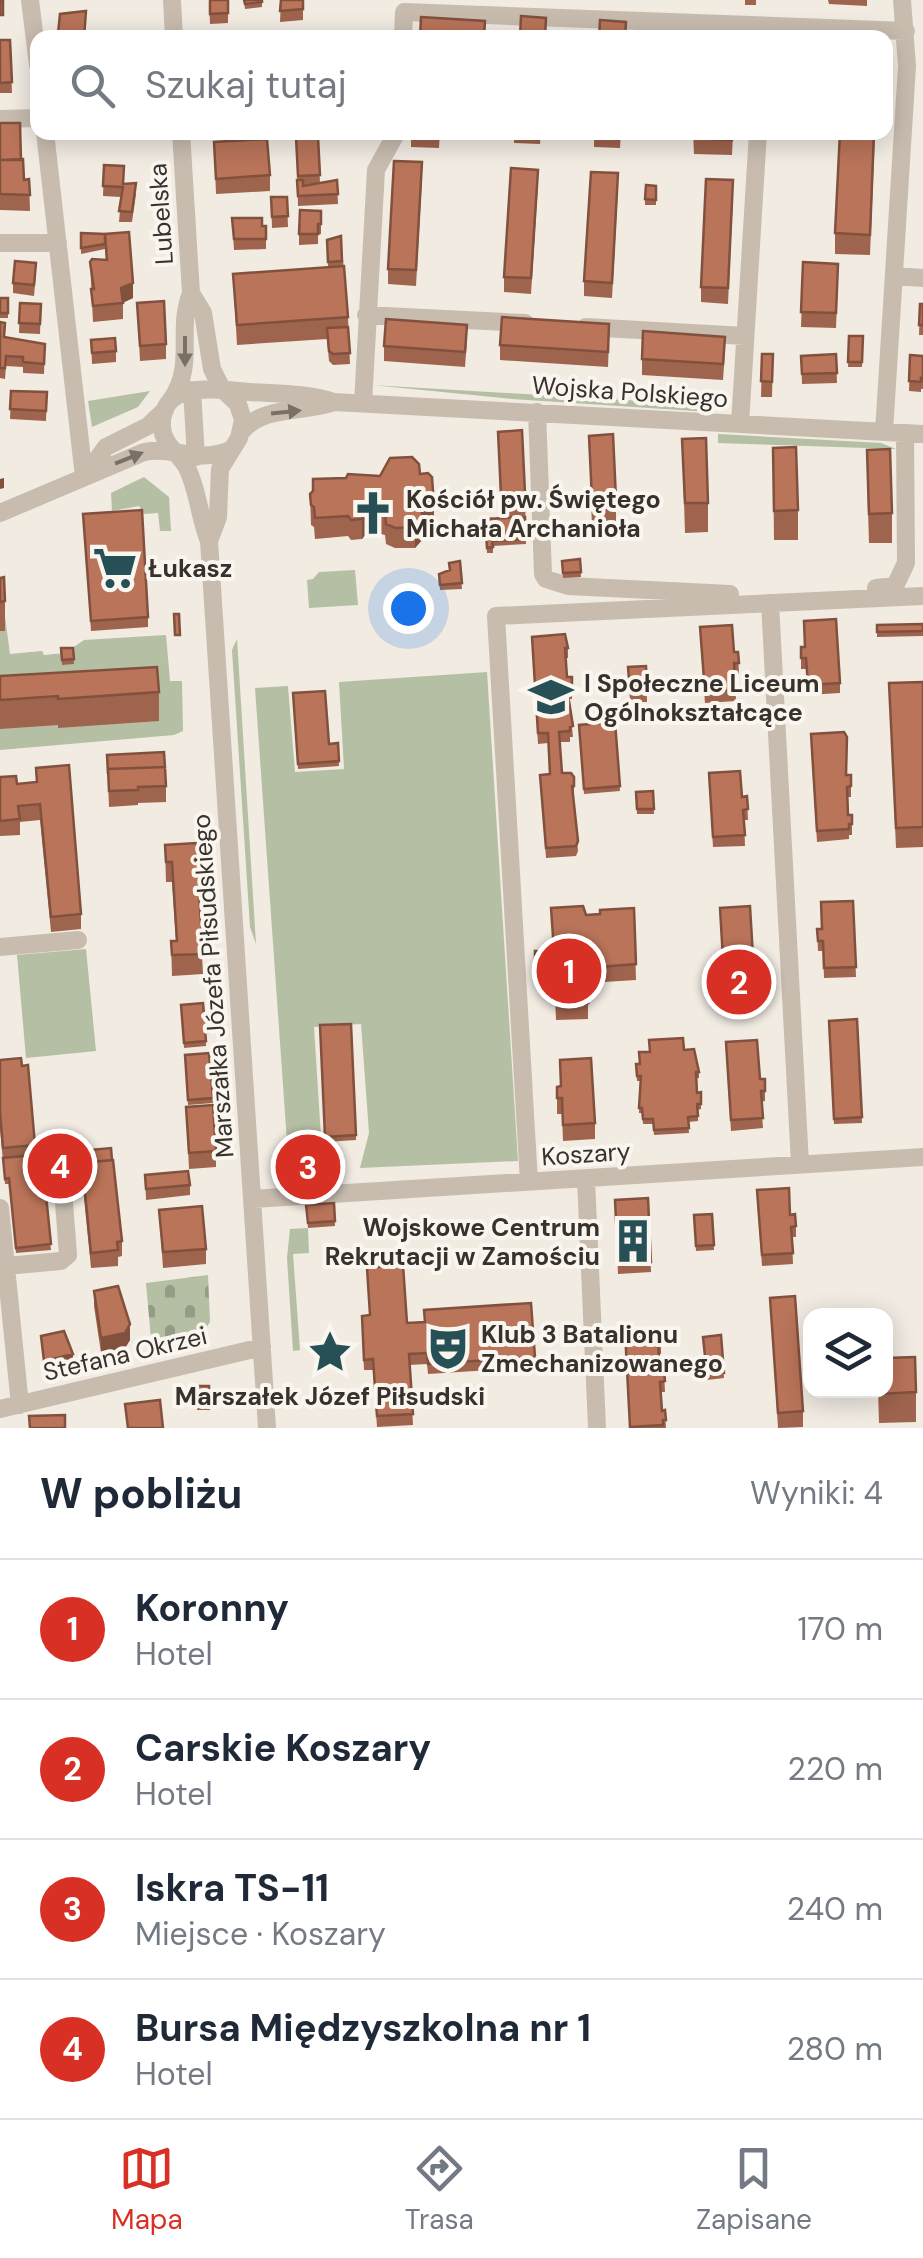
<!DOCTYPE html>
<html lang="pl">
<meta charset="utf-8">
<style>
body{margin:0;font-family:"DM Sans",sans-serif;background:#f6f6f7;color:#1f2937}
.controls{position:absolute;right:30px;bottom:30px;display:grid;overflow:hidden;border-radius:20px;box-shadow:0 5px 25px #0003}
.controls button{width:90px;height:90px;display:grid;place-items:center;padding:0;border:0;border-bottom:2px solid #e0e1e3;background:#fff;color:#1f2937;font:50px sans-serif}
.you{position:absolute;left:408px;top:608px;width:35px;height:35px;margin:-25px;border:8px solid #fff;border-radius:50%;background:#1a73e8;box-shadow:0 0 0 15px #1a73e833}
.badge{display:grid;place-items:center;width:65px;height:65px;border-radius:50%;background:#d93025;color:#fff;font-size:32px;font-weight:700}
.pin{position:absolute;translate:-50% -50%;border:5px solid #fff;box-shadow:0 2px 10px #0006}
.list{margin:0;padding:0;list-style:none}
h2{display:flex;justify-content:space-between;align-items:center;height:130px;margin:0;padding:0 40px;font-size:42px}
h2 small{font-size:32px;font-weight:400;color:#747a83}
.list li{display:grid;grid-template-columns:65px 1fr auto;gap:30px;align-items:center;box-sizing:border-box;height:140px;padding:0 40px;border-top:2px solid #e0e1e3}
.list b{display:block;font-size:38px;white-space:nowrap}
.list p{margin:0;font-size:32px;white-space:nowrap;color:#747a83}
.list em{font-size:32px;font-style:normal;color:#747a83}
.icon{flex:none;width:55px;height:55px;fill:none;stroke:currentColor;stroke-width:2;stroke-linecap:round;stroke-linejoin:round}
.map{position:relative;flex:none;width:923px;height:1428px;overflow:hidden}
.search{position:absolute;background:#fff;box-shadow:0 5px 25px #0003;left:30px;right:30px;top:30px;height:110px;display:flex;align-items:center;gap:25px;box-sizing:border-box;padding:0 35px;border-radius:20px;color:#747a83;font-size:38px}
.sheet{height:690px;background:#fff}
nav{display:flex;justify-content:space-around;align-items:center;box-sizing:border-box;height:140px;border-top:2px solid #e0e1e3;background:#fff;font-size:28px;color:#747a83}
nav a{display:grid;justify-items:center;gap:5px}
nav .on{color:#d93025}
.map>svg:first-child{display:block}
.green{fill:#b5bfa4}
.cemetery{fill:url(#cemetery-stones)}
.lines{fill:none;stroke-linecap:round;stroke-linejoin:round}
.minor{stroke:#c8bcaf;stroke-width:18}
.wall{fill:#9f644d}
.shaded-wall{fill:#82513e}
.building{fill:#b97459;stroke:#82513e;stroke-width:2.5}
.oneway{fill:#797067}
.labels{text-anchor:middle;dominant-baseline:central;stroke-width:8;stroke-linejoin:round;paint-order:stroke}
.street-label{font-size:25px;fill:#38312c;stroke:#f9f5ef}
.poi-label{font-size:25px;font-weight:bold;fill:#38312c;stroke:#f9f5ef;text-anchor:start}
</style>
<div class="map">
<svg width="923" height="1428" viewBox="0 0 923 1428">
<defs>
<pattern id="cemetery-stones" width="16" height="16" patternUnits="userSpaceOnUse" patternTransform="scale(2.5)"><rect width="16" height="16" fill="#b5bfa4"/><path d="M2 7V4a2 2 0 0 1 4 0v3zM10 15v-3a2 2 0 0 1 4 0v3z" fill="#949c86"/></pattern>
</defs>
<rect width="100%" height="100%" fill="#f1ebe2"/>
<!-- green -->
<path class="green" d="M372 385 708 405 710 412 512 399Z
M150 391 138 407 92 427 88 401Z
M718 434 881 443 896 449 718 443Z
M144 477 169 497 171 531H160L158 513 144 514 139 506 112 511 111 493Z
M355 570 358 605 309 608 307 580 313 579 319 572Z
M0 579 10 654 42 651 44 655 65 653 84 640 166 635 170 681H182L183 731 174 735 0 750Z
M237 639 256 944 250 927 232 650Z
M487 672 518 1161 360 1168 369 1133 361 1024 314 1027 322 1153 288 1156 255 688 288 686 295 772 344 769 339 682Z
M86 949 96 1051 26 1058 17 955Z
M308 1228 309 1253 293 1254 300 1350 293 1351 287 1258 290 1229Z"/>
<!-- cemetery -->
<path class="cemetery" d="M208 1275 210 1322 200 1337 152 1350 146 1283Z"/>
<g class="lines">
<!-- minor -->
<path class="minor" d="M30 0 38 65
M172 0 174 38
M403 38 404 12 906 31
M0 119 38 118
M45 132 84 477
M0 243H58
M895 276 923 278
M191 293 203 313 212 369 222 389 238 404 243 420 239 438 220 469 218 517 209 541
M366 315 525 323
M586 327 745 336
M192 390 196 457
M171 400C196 364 176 331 191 293L181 132
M363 403 376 170 397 132
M537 412 543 574 546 579 568 586 730 594
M740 424 758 132
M242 431C264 405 304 413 334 402
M884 432 907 66 902 0
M85 476 106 447 148 426 165 410
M0 513 144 452C176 446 196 464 230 450
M876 588 895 586 906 563 905 433
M770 603 800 1164
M0 947 78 940
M586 1179 597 1428
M529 1182 496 616 923 596
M252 1199 923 1157
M0 1208 20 1405
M6 1266 61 1261 68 1255 63 1189
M0 1409 262 1347
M267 1428 209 541C199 517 198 488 186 466 178 452 163 445 162 427 160 378 220 390 249 392 279 394 305 393 334 402L923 434"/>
</g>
<!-- wall -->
<path class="wall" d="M209 0H228V23L210 24Z
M244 0H262V7L245 9Z
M281 0H303V20L280 22Z
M745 0H756V5H745Z
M828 0H867V6L829 4Z
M0 40H10L12 93H0Z
M0 123 21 160 24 180 29 179 30 211 0 210Z
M101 132H120V137L101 138Z
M355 132H382V135Z
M411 132H440L439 148 411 147Z
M514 132H541L540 144 514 143Z
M594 132H621L620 148 594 147Z
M693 132H737L733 133 732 155 694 154Z
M875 132 870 255 835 254V233Z
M296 137H318L320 183 337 180 338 204 298 206Z
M214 142 270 175V191L216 194Z
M104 165 136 194 132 222H119L121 197 103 196Z
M422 178 416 286 388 284V269Z
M538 185 531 294 504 292V277Z
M656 186V205H645V199Z
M618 189 612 298 584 296V281Z
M733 196 728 304 701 302V287Z
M271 197H287L288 227 272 228Z
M321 211V234L318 235V244L299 245V234Z
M232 218 266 226V249L234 250Z
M81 233 105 234 133 298 123 303V319L93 322 90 262 106 260 105 249 81 254Z
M341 236 348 317 350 364 333 365 329 361 327 339 237 345 233 274 328 267 327 240Z
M803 262 838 279 836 328 801 327Z
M36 274 34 296 13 293V283Z
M0 298H8V318H0Z
M20 303 41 304 40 334 19 333Z
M137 303 166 344V359L140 361Z
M920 304H923V335H919Z
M0 322 5 337 45 344 44 374 23 373V367L6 366 5 379 0 378Z
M849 336H863L862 367H848Z
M91 340 116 351V362L92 364Z
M467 340 465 367 384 361V346Z
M609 340 608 367 500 360V345Z
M725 352 723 380 642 375V359Z
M762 354H773L772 397H761Z
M836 354 837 383 802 384 801 356Z
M910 355 923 356V389H921V392L909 391Z
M11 391 47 392 46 421 10 419Z
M498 432 525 493 526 544 493 546V553H487L485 519H501Z
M589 436 616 499V528L592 529Z
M682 439 708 503V532L685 533Z
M773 448 798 510V540H774Z
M420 474 434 525 422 530V540L415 548H395L386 544 385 535 381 534 365 535 362 539 351 540 348 536 315 539 314 527 311 525 310 494 380 476Z
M867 479 892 513V543H869Z
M83 514 148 617V627L91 631Z
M580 559 581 577 563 578 562 561Z
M460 561 462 589 440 590 439 574 449 571Z
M0 578 5 601V631H0Z
M923 624V636L877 637V625Z
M700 637 734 652H738L739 674H735L736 701 705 703Z
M532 647 568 648V658H566L567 677H572V699H569L573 737H570V742H560L562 773 574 777V796H573L578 851 576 856 546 858 540 775 550 774 548 743 538 744Z
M805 647 840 683V693L808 695 806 669H801V658Z
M61 648H73L74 664 62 665Z
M646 666 647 702H630L628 667Z
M0 676 159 692V721L58 728V725L0 729Z
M923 682V847L896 848 889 683Z
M293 693 329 744 338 743 339 766 298 769Z
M615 722 620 791 584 794 579 725Z
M811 745 846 775 851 786V797H847L848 815H852V835H849V839L817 842Z
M107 755 166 786V802L138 803V805L109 807Z
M36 768 81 914V929L51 932 40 820 20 822V835L0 836V777L17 784 36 782Z
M709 783 742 797 747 796 748 820H744L745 846 713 847Z
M653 791 654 814H637L636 792Z
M196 843 203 974 172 976 171 941H176L172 882H166L165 845Z
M853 901 856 977 824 978 823 951H818L817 929H822Z
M551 908 586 915 600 914 634 908 636 980 588 983V1019L556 1020 554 977 535 978V951H553Z
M720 918 755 991V1001L725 1003Z
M181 1005 204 1015 209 1029V1034H206V1046L184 1048Z
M857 1019 862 1123 834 1124 829 1021Z
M351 1024 356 1140 325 1142 320 1025Z
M684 1050 699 1072V1078H696L697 1093 701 1104V1109L698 1110V1121L688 1122 689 1133 654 1135 653 1124H643L642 1113H639L640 1081H637L636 1069Z
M726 1052 760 1079 765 1091V1101L761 1102 763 1128 731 1131Z
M209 1053 213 1103 188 1105 185 1055Z
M0 1060 35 1145V1155L111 1148 122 1241V1256L118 1257V1266L91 1268 82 1178 45 1182 51 1250 16 1253 9 1184H5L0 1128Z
M560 1060 595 1123V1139L563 1141 562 1114H557V1087H560Z
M186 1107 216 1151V1167L189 1169Z
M145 1175 190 1185V1195L146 1200Z
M648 1198 651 1272 618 1274 615 1200Z
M757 1200 796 1226V1237H792L793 1264 762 1266Z
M334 1203 335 1226 308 1228 306 1205Z
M159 1210 206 1249V1264L163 1268Z
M712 1214 714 1250 696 1251 694 1215Z
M94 1291 130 1340 125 1348 101 1353 94 1306Z
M770 1298 803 1411V1427L778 1428Z
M407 1323 535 1357V1367L428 1374 427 1364 410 1365 413 1425 377 1427 373 1370H364L362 1326Z
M661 1334V1354H659L660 1372 664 1371 665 1392H661L662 1411 665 1410 666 1428H630L625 1341Z
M721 1335 724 1378 707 1380 703 1337Z
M196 1386H209L210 1410H197Z
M878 1390 916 1392V1422L879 1423Z"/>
<!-- shaded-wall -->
<path class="shaded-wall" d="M133 283V298L121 303V288Z
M4 478V488L0 489V479Z
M434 505V525L422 530V540L415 548V527L422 509Z
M365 514V535L362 539V519Z
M130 1324V1340L125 1348 101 1353V1338Z
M73 1354V1365L44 1371V1361Z"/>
<!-- building -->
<path class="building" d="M0 0H3V15H0Z
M210 0H228V13L210 14Z
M244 0H262V2L245 4Z
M281 0H303V9L280 11Z
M86 11 84 38H64L63 34H58L60 14Z
M521 16 546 18 545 38H520Z
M421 17 485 21 484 38H420Z
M600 20 626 22 625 38H599Z
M785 32 831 34 830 38H785Z
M305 34V38H278L279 35Z
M359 35 386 37 359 38Z
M0 40H10L12 82 0 83Z
M0 123H20L21 160H0Z
M694 132H733L732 140 694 138Z
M840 132H874L870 235 835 233Z
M296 137H318L320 175 298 176Z
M267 139 270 175 216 179 214 142Z
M23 159 24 180 29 179 30 195 0 194V160Z
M394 161 422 162 416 270 388 269Z
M104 165 124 166 123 184 136 183 132 212 119 211 123 187 103 186Z
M511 168 538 170 531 278 504 277Z
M591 172 618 173 612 283 584 281Z
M706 179 733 180 728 288 701 287Z
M297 180H303V186L337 180 338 194 298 196Z
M646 185 656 186V200L645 199Z
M271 197H287L288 216 272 217Z
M300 210 321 211V224H318V234H299Z
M232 218H262V226H266V239H234Z
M129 232 133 283 121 288 123 303 93 306 91 289H94L90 262 92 259 107 260 105 234Z
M81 233 105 234V244L81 248Z
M341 236 342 261 328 262 327 240Z
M15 261 36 263 34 285 13 283Z
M803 262 838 264 836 313 801 312Z
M344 266 348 317 237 325 233 274Z
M0 298H8V313H0Z
M164 301 166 344 140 346 137 303Z
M20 303 41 304 40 324 19 323Z
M920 304H923V325H919Z
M502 317 609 324 608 352 500 345Z
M386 319 467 325 465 352 384 346Z
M0 322 5 323 4 337 45 344 44 364 23 362V357L6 356 5 368H0Z
M348 327 350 353 333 354 329 351 327 328Z
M643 331 725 337 723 364 642 359Z
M849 336H863L862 362H848Z
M115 338 116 351 92 353 91 340Z
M762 354H773L772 382 761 381Z
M836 354 837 373 802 374 801 356Z
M910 355 923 356V379L921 378V382L909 381Z
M11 391 47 392 46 411 10 409Z
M522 430 525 493 501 495 498 432Z
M613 434 616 499 592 500 589 436Z
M706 438 708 503H685L682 439Z
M796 447 798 510 774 511 773 448Z
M890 449 892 513 869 514 867 450Z
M412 457 419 464 420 474 428 473 432 477 434 505 422 509V520L415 527 395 528 386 524 385 514H365L362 519 351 520 348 516 315 518 314 507 311 505 310 494 313 491V479L346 478 348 474 380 476 390 458Z
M142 510 148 617 91 621 83 514Z
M525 517 526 539 492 541 493 547 487 548 485 519Z
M580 559 581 572 563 573 562 561Z
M460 561 462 583 440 585 439 574 450 570 449 563Z
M4 577 5 601 0 602V578Z
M174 614H179L180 635H175Z
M836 619 840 683 808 685 806 658H801V647H805L804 621Z
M923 624V631L877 632V625Z
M732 625 734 652H738L739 663H734L736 690 705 692 700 627Z
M565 634 568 648H565L567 677H572V689H567L573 726 570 727V731L559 732 562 773H571L574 777V786H572L578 841 576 846 546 848 540 775 550 774 548 733H538L532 637Z
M61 648H73L74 659 62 660Z
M646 666 647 691 630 692 628 667Z
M157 667 159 692 58 699V696L0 700V676Z
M923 682V827L896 828 889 683Z
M325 691 329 744 338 743 339 761 298 764 293 693Z
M615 722 620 786 584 789 579 725Z
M844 732 847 737 846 775H851V786L847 787 848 815H852V824H849V829L817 831 811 734Z
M164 752 165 767 108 769V774L107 755Z
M69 765 81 914 51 917 40 804 18 806 20 819 0 821V777L16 776 17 784 37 782 36 768Z
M165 767 166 786 138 787V790L109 791 108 769Z
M740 771 742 797 747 796 748 809 743 810 745 835 713 837 709 773Z
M653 791 654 809H637L636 792Z
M196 843 203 954 172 955 171 941H177L172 862H166L165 845Z
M853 901 856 967 824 968 823 941H818L817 929H822L821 902Z
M583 906 586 915 600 914V910L634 908 636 964 587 968 588 1003 556 1004 554 962H535V951H554L551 908Z
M750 906 755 991 725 993 720 908Z
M203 1003 204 1015H208L209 1029H205L206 1041 184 1043 181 1005Z
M857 1019 862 1117 834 1119 829 1021Z
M351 1024 356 1135 325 1137 320 1025Z
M683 1038 684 1050 694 1049 699 1072H696L697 1093 701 1092V1104H697L698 1116 688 1117 689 1128 654 1130 653 1119H643L642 1108H639L641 1076H637L636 1064H640L639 1052H650L649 1040Z
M757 1040 760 1079H765V1091H761L763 1118 731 1120 726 1042Z
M209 1053 213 1098 188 1100 185 1055Z
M21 1058 22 1066 28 1065 35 1145 3 1148 0 1112V1060Z
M591 1058 595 1123 563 1125 562 1098H557V1087L561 1086 560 1060Z
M213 1105 216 1151 189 1153 186 1107Z
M111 1148 112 1160 82 1163V1173L44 1176 51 1244 16 1248 9 1178 5 1179 3 1158Z
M113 1160 122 1241 117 1242 118 1250 91 1253 82 1163Z
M188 1171 190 1185 146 1189 145 1175Z
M789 1188 790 1215 795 1214 796 1226 791 1227 793 1253 762 1255 757 1190Z
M648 1198 651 1262 618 1263 615 1200Z
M334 1203 335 1221 308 1223 306 1205Z
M202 1206 206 1249 163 1252 159 1210Z
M712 1214 714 1245 696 1246 694 1215Z
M403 1265 407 1323 425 1322 424 1310 531 1303 535 1357 428 1364 427 1353 409 1354 413 1414 377 1416 373 1359 364 1360 362 1316 370 1315 367 1268Z
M118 1286 130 1324 125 1333 101 1338 94 1291Z
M795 1296 803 1411 778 1413 770 1298Z
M657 1329V1334H661V1344H658L660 1372 664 1371 665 1381 660 1382 662 1411 665 1410 666 1420H663V1425L630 1427 625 1331Z
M64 1331 73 1354 44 1361 41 1336Z
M721 1335 724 1373 707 1375 703 1337Z
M915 1357 916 1392 879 1394V1390H886V1358Z
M196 1386H209L210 1404 197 1405Z
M160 1400 163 1428H128L125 1404Z
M65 1415V1428H30L29 1416Z"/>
<!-- one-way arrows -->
<defs><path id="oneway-solid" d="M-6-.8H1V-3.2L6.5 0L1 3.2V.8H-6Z" transform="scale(2.5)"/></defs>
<g class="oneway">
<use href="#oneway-solid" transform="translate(185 351) rotate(90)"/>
<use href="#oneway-solid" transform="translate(286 412) rotate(-6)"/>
<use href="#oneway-solid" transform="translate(129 458) rotate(-22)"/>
</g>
<!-- icons -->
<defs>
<g id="church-bare" transform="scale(3.45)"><path d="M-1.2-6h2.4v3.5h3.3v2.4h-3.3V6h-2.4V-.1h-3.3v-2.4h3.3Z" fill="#265055" stroke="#f9f5ef" stroke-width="2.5" paint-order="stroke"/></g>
<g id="supermarket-bare" transform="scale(3.45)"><path d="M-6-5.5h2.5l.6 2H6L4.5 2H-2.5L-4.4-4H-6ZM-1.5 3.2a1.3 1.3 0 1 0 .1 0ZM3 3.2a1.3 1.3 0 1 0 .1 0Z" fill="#265055" stroke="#f9f5ef" stroke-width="2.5" paint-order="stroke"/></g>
<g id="school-bare" transform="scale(3.45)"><path d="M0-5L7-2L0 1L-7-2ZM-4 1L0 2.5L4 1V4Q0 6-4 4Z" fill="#265055" stroke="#f9f5ef" stroke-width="2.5" paint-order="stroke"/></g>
<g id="building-bare" transform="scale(3.45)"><path d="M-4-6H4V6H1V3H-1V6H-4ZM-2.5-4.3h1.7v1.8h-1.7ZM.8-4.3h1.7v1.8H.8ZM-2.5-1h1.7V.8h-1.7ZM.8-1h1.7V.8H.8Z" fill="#265055" stroke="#f9f5ef" stroke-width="2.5" paint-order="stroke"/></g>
<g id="theatre-bare" transform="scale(3.45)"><path d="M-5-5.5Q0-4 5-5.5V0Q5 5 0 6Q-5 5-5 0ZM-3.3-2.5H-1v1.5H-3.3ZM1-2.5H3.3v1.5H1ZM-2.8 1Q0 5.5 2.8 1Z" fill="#265055" stroke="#f9f5ef" stroke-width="2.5" paint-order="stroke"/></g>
<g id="sight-bare" transform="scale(3.45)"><path d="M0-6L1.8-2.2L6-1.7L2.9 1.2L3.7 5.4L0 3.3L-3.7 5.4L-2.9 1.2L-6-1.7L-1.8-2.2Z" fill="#265055" stroke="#f9f5ef" stroke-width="2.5" paint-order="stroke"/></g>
</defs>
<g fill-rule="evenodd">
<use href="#church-bare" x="373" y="513"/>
<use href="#supermarket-bare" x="115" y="568"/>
<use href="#school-bare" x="551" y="697"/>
<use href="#building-bare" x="633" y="1241"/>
<use href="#theatre-bare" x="448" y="1348"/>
<use href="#sight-bare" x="330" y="1352"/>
</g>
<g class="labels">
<!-- street labels -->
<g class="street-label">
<text transform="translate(161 214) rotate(-94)">Lubelska</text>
<text transform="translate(630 392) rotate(4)">Wojska Polskiego</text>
<text transform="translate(213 986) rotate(-94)">Marszałka Józefa Piłsudskiego</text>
<text transform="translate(586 1154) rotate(-4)">Koszary</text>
<text transform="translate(125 1354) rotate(-13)">Stefana Okrzei</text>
</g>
<!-- poi labels -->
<g class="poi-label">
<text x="406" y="499">Kościół pw. Świętego<tspan x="406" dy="29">Michała Archanioła</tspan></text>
<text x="148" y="568">Łukasz</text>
<text x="584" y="683">I Społeczne Liceum<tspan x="584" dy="29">Ogólnokształcące</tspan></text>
<text x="600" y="1227" text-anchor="end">Wojskowe Centrum<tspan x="600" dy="29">Rekrutacji w Zamościu</tspan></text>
<text x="481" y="1334">Klub 3 Batalionu<tspan x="481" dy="29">Zmechanizowanego</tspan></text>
<text x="330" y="1396" text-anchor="middle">Marszałek Józef Piłsudski</text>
</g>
</g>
</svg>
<div class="controls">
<button><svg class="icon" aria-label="layers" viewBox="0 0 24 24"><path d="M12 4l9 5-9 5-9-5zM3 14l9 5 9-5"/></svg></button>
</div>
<div class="you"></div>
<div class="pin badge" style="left:569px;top:971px">1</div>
<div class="pin badge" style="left:739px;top:982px">2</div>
<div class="pin badge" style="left:308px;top:1167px">3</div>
<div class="pin badge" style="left:60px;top:1166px">4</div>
<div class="search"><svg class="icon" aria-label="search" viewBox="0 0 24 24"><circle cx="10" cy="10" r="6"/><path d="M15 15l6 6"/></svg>Szukaj tutaj</div>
</div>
<section class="sheet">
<h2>W pobliżu<small>Wyniki: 4</small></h2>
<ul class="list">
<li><span class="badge">1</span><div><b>Koronny</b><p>Hotel</p></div><em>170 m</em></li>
<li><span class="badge">2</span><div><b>Carskie Koszary</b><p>Hotel</p></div><em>220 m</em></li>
<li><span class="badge">3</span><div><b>Iskra TS-11</b><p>Miejsce · Koszary</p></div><em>240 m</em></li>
<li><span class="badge">4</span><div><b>Bursa Międzyszkolna nr 1</b><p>Hotel</p></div><em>280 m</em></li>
</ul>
</section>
<nav>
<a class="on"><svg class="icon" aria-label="map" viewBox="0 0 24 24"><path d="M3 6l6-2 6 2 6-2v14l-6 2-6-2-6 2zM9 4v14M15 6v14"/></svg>Mapa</a>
<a><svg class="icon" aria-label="directions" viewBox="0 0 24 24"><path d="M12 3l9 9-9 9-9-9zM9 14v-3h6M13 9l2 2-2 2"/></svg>Trasa</a>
<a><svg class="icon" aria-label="saved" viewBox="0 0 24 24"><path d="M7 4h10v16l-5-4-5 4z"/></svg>Zapisane</a>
</nav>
